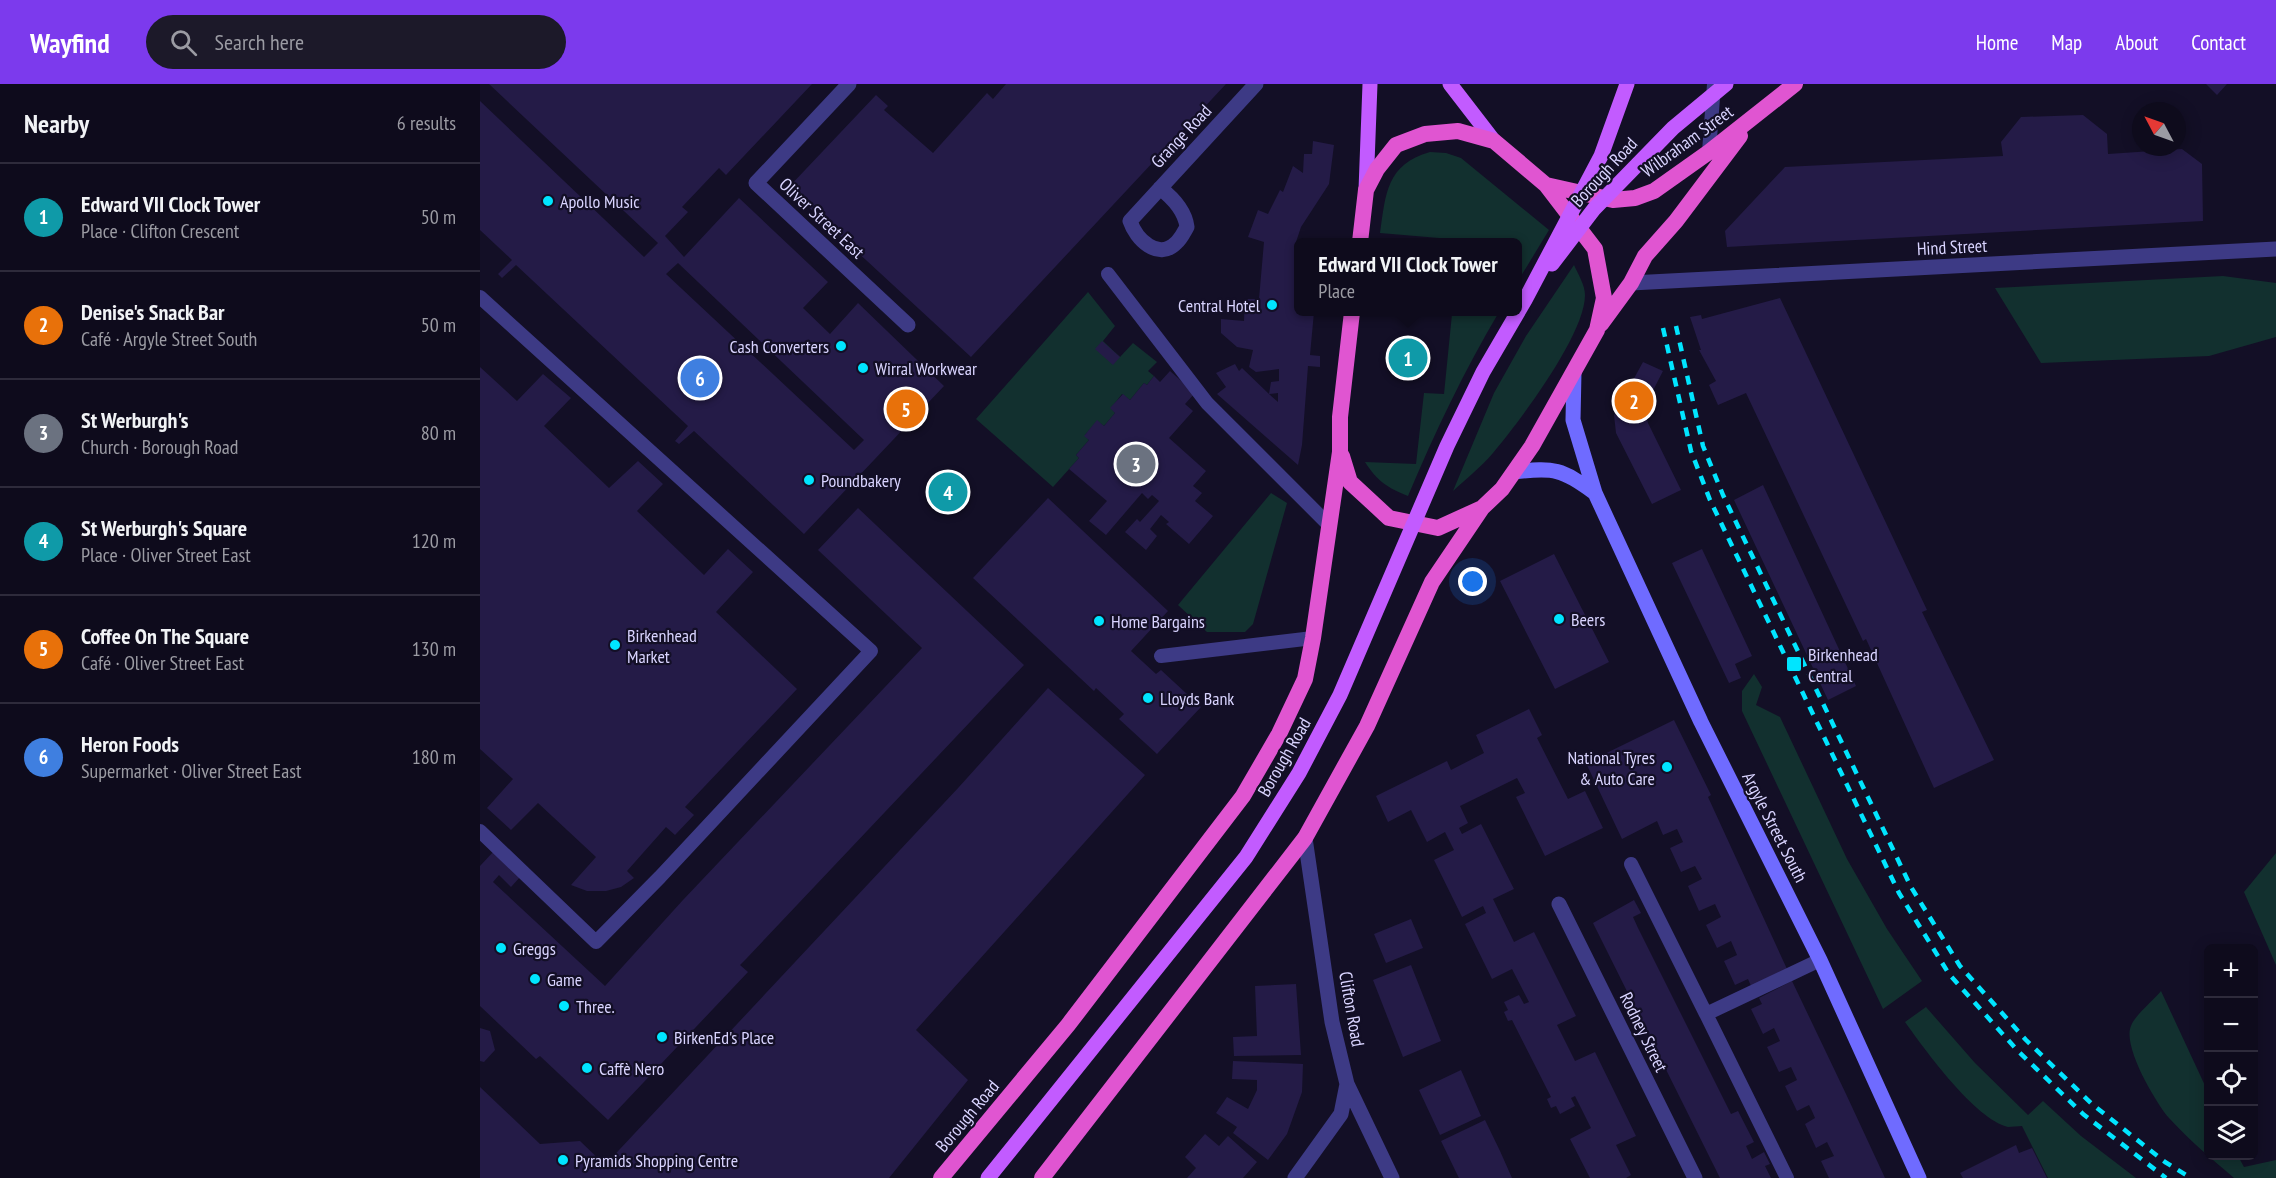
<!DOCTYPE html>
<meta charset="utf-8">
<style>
body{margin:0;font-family:"PT Sans Narrow",sans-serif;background:#1c1929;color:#f1f3f6}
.controls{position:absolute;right:18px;bottom:18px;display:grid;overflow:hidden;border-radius:9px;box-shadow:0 3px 15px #0003}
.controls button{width:54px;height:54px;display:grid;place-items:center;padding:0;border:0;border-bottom:2px solid #2e2b3b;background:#0e0b1c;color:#f1f3f6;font:30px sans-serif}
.compass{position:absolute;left:1652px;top:18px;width:54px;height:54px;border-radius:50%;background:#0e0b1c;box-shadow:0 3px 15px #0003;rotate:311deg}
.you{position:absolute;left:993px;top:498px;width:21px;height:21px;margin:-15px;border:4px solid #fff;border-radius:50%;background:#1a73e8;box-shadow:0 0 0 9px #1a73e833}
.badge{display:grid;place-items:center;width:39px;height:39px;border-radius:50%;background:#7c3aed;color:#fff;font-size:20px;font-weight:700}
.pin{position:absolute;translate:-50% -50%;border:3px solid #fff;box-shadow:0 2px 6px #0006}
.popup{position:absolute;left:814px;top:154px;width:228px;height:78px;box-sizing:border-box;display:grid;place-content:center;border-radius:9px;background:#0e0b1c;filter:drop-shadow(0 2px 4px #0005);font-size:20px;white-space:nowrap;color:#9b9ba3}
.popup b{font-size:22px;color:#f1f3f6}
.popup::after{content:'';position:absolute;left:50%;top:100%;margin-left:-12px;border:12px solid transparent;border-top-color:#0e0b1c}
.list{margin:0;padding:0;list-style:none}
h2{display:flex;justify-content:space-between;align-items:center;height:78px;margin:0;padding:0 24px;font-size:26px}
h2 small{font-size:20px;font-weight:400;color:#9b9ba3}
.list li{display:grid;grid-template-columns:39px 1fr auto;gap:18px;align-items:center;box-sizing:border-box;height:108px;padding:0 24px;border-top:2px solid #2e2b3b}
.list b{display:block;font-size:22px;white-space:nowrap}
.list p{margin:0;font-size:20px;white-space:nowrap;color:#9b9ba3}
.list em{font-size:20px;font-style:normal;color:#9b9ba3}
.icon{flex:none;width:33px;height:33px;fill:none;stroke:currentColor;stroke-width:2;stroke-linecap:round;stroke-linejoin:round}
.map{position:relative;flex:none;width:1796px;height:1094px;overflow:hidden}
header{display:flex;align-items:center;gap:36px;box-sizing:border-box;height:84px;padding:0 30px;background:#7c3aed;color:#fff}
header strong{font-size:28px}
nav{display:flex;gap:33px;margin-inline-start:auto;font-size:21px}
.search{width:420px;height:54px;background:#1c1929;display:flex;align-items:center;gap:15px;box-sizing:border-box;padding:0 21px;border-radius:33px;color:#9b9ba3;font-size:22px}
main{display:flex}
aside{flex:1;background:#0e0b1c}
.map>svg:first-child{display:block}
.green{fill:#12302f}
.building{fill:#241b47;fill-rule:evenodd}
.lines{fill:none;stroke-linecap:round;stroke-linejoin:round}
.service{stroke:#3d3a85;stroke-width:14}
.minor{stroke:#3d3a85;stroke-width:15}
.secondary{stroke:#6f6bff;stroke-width:15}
.primary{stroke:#c25bff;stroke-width:15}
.trunk{stroke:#e055d1;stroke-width:16}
.rail{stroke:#00e5ff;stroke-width:4.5;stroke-dasharray:9 8;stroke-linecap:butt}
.primary-bridge{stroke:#c25bff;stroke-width:15}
.poi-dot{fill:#00e5ff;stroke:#130f26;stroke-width:2}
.labels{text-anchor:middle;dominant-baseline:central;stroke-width:4.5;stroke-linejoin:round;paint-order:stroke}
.street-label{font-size:18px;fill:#d9d4ff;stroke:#130f26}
.poi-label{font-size:18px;fill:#d9d4ff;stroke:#130f26;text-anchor:start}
</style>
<header>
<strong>Wayfind</strong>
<div class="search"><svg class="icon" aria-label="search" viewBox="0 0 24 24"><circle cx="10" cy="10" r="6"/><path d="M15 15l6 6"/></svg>Search here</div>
<nav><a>Home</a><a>Map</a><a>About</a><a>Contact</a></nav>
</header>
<main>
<aside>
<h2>Nearby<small>6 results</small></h2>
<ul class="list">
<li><span class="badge" style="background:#0f9aa8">1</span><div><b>Edward VII Clock Tower</b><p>Place · Clifton Crescent</p></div><em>50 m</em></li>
<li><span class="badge" style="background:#e8710a">2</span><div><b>Denise's Snack Bar</b><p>Café · Argyle Street South</p></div><em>50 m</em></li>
<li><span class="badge" style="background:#6b7280">3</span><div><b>St Werburgh's</b><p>Church · Borough Road</p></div><em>80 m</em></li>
<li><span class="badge" style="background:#0f9aa8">4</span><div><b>St Werburgh's Square</b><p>Place · Oliver Street East</p></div><em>120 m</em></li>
<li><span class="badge" style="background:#e8710a">5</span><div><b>Coffee On The Square</b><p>Café · Oliver Street East</p></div><em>130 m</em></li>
<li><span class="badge" style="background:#3f7fe0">6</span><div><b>Heron Foods</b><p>Supermarket · Oliver Street East</p></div><em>180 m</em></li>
</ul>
</aside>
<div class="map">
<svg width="1796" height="1094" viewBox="0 0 1796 1094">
<rect width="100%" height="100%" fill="#130f26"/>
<!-- green -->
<path class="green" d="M950 68 966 69 981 74 1069 146 1038 197V158H959V154L900 149C906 109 906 81 950 68Z
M1094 181C1098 190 1105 201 1105 211 1105 251 1039 338 1013 369 1001 383 986 395 973 407L1014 309 1046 252Z
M1743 192 1796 199V253L1729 272 1561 279 1515 204Z
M608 208 635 242 623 257 640 273 653 259 677 278 668 287 674 292 667 301 664 299 650 316 642 310 631 324 635 329 624 342 617 337 605 351 609 356 596 371 599 374 573 403 496 335Z
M951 228H1019C984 287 955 348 928 412 908 404 897 397 885 378L936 380 944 309 964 310 972 230Z
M791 409 807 419 773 540 765 548H727L698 521Z
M1274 590 1282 603 1276 621 1300 633 1367 775 1407 845 1442 897 1403 925 1262 627V607Z
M1796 769V881L1764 808Z
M1681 907 1728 1008V1072H1758L1764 1083 1796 1076V1094H1754C1732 1075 1709 1056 1689 1034 1676 1019 1642 962 1651 942 1654 932 1674 916 1681 907Z
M1446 923 1495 979 1548 1031 1563 1017 1601 1052 1656 1094H1568L1542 1042C1538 1042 1532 1043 1528 1043 1495 1035 1445 966 1425 938Z"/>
<!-- building -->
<path class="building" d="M9 0H332L246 91 239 84 202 123 208 128 185 152 204 173 259 114 348 198 323 224 350 250 378 219 464 302 324 450 214 347 199 360 195 357 208 342 36 181 22 194 18 190 32 176 0 146V17L164 173 178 159ZM198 179 384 356 374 366 186 190Z
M526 0H746L491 273 308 104 396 11 408 22 404 26 453 69 507 9 513 15Z
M1726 0H1747L1737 11Z
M1603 31 1627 50 1628 70 1702 65 1722 80 1723 137 1247 163 1245 147 1305 83 1523 72 1521 58 1541 33Z
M833 57 854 61 849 100 821 143 814 164 818 165V228H834L830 271 840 272V283L828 282 822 361 818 381 737 310 746 303 736 289 755 280 759 287 762 284 789 310 798 318V309L789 310 791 298 799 297V285L776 288 769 283 773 266 757 263 741 249V235L764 237 765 215H779L784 158 768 153 778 126 788 130 800 106 803 108 813 82 823 89 824 70H832Z
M1300 214 1447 526 1442 528 1514 676 1454 704 1386 555 1383 557 1266 309 1238 321 1229 301 1236 297 1219 266H1221L1210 233 1221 231 1222 235Z
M622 257 640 273 633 281 615 265Z
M1163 278 1183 287 1164 324 1168 339 1201 406 1172 420 1136 349 1134 331Z
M0 283 37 317 63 290 91 314 64 342 129 404 158 377 183 400 157 427 224 491 248 465 273 488 236 528 317 605 205 723 214 731 195 751 186 743 147 787 154 794 141 803 126 807H107L91 801 116 773 58 719 31 746 7 724 33 695 0 665Z
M690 287 715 309 705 320 713 327 689 354 726 387 713 402 722 409 715 417 733 432 709 460 686 440 689 438 681 431 670 445 677 452 666 466 645 448 657 435 660 438 679 417 672 411 668 415 662 409 626 451 609 437 627 417 589 385 599 374 596 371 609 356 604 352 617 336 624 342 635 329 630 324 643 310 650 316 664 299 667 301 674 292 680 298Z
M1283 401 1376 602 1348 616 1254 416Z
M568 414 688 527 651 567 676 590 681 586 721 623 677 670 639 635 644 630 616 604 614 607 493 494Z
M378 424 544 581 266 875 260 881 268 888 128 1036 60 972 56 975 0 922V782L14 767 41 792 31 803 19 791 13 798 125 902 203 816 442 564 338 466Z
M1222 465 1272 572 1255 580 1261 594 1249 599 1192 479Z
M1074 470 1129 578 1075 605 1020 497Z
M568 604 665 691 436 946 488 996 409 1094H0V1003L60 1060 100 1057 125 1081 479 703Z
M1049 625 1062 651 1057 654 1088 715 1105 707 1123 744 1065 772 1036 713 1045 709 1037 694 980 722 988 739 979 744 982 750 1001 740 1034 805 1013 815 1034 858 1054 848 1096 932 1077 941 1095 977 1115 968 1156 1052 1136 1061 1151 1091 1146 1094H1110L1090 1055 1111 1044 1095 1012 1091 1014 1095 1022 1080 1030 1076 1022 1071 1024 1067 1015 1071 1013 1032 936 1028 937 1024 928 1028 926 1024 918 1039 911 1044 920 1049 918 1032 885 1012 895 985 840 1006 829 1003 822 982 833 954 776 974 766 965 748 947 758 931 726 908 738 896 712 967 677 971 686 1004 669 996 651Z
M1194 636 1231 711 1228 713 1307 885 1271 902 1268 895 1255 901 1244 877 1257 871 1251 857 1237 864 1226 841 1241 833 1235 820 1219 827 1208 802 1222 795 1215 782 1201 788 1190 764 1203 758 1197 745 1183 751 1177 737 1142 755 1106 679Z
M1154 816 1161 829 1153 833 1158 844 1251 1030 1258 1027 1274 1058 1266 1062 1272 1075 1284 1068 1290 1080 1285 1082 1291 1094H1240L1113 839Z
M931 835 943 864 906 879 894 850Z
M931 881 961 957 923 973 893 896Z
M1312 897 1366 1010 1405 1094H1349L1341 1077 1354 1072 1347 1058 1336 1064 1325 1040 1335 1034 1332 1027 1329 1021 1317 1027 1305 1002 1317 996 1311 983 1299 988 1287 963 1300 957 1294 944 1283 950 1271 925 1282 920 1279 914Z
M816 900 821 971 754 972 753 953 777 952 775 902Z
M0 944 10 947 15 966 4 978 0 977Z
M753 977 823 980 822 1008 807 1050 788 1076 753 1049 757 1043 736 1029 747 1013 768 1025 777 1006V996L752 995Z
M981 986 1001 1032 960 1051 939 1006Z
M1005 1036 1020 1067 1032 1094H979L976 1088 961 1057Z
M725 1050 739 1062 748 1052 777 1078 763 1094H707L716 1084 705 1073Z
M1536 1061 1539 1069 1552 1064 1567 1094H1483L1480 1089Z"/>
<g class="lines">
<!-- service -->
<path class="service" d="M1229 68 1234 0
M628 190 727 319 850 442
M0 213 391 567 180 793 116 858 0 747
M681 572 833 554
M1151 780 1226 930
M1307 1094 1226 930 1340 876"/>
<!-- minor -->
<path class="minor" d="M369 0 276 99 428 241
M680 104C693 114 705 127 707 143 704 148 701 155 696 159 678 177 656 155 650 137L776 0
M1151 199 1796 165
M825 754 852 938 867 1000 912 1094
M1079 820 1215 1094
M815 1094 861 1030 867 1000"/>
<!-- secondary -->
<path class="secondary" d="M1094 288 1093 336 1115 409 1221 638 1340 876 1439 1094
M1034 388C1075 383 1081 385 1115 409"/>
<!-- primary -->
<path class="primary" d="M970 0 1014 57
M886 106 890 0"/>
<!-- trunk -->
<path class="trunk" d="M880 158 886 106 897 85 916 61 945 50 978 47 1014 57 1066 101 1133 116 1155 114 1174 107 1229 68 1315 0
M1121 240 1151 199 1165 172 1196 137 1260 52
M862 372 870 398 909 434 958 444 1002 424 1022 405 1052 362 1117 246 1124 214 1115 165 1066 101
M461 1094 588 941 763 712 799 650 825 595 833 554 860 368V333L872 228
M562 1094 825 754 887 642 952 498 1002 424"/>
<!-- rail -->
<path class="rail" d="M1196 242 1223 362 1243 411 1431 803 1480 882 1546 956 1612 1020 1685 1078 1711 1094
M1183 244 1211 367 1230 416 1419 809 1469 890 1537 966 1603 1030 1686 1094"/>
<!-- primary-bridge -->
<path class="primary-bridge" d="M1072 180 1114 125 1193 44 1246 0
M508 1094 766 773 819 689 860 611 967 362 1003 288 1045 216 1121 72 1147 0"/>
</g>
<!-- markers -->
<g class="poi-dot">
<circle cx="68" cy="117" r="6"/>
<circle cx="792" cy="221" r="6"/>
<circle cx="361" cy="262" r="6"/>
<circle cx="383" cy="284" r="6"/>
<circle cx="329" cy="396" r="6"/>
<circle cx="1079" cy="535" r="6"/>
<circle cx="619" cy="537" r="6"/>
<circle cx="135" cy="561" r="6"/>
<rect x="1306" y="572" width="16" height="16" rx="3"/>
<circle cx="668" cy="614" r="6"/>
<circle cx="1187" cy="683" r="6"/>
<circle cx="21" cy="864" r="6"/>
<circle cx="55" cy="895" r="6"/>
<circle cx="84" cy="922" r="6"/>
<circle cx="182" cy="953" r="6"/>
<circle cx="107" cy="984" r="6"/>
<circle cx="83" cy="1076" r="6"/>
</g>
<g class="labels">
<!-- street labels -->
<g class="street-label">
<text transform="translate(701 52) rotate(-47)">Grange Road</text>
<text transform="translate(1207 57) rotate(-36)">Wilbraham Street</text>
<text transform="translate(1124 88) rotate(-47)">Borough Road</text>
<text transform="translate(342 134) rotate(43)">Oliver Street East</text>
<text transform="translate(1472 163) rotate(-3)">Hind Street</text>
<text transform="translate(804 673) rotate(-60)">Borough Road</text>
<text transform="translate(1295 743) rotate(63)">Argyle Street South</text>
<text transform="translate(872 925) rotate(80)">Clifton Road</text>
<text transform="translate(1164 948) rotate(64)">Rodney Street</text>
<text transform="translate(487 1032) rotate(-50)">Borough Road</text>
</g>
<!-- poi labels -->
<g class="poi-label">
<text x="80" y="117">Apollo Music</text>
<text x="780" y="221" text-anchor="end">Central Hotel</text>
<text x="349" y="262" text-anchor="end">Cash Converters</text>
<text x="395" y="284">Wirral Workwear</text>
<text x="341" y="396">Poundbakery</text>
<text x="1091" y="535">Beers</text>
<text x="631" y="537">Home Bargains</text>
<text x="147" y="551">Birkenhead<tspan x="147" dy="21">Market</tspan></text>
<text x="1328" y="570">Birkenhead<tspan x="1328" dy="21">Central</tspan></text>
<text x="680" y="614">Lloyds Bank</text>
<text x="1175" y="673" text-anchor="end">National Tyres<tspan x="1175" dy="21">&amp; Auto Care</tspan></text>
<text x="33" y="864">Greggs</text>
<text x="67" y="895">Game</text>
<text x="96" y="922">Three.</text>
<text x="194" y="953">BirkenEd's Place</text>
<text x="119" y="984">Caffè Nero</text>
<text x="95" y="1076">Pyramids Shopping Centre</text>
</g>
</g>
</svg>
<div class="controls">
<button>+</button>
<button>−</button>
<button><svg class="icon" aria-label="locate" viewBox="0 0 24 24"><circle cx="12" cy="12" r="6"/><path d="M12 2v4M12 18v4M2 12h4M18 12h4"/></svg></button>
<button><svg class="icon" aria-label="layers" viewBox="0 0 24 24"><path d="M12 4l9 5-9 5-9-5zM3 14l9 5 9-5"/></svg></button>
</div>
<svg class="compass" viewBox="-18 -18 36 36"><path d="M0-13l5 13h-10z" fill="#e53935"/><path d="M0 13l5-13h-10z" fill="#9b9ba3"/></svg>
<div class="you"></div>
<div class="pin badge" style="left:928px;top:274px;background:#0f9aa8">1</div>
<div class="popup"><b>Edward VII Clock Tower</b>Place</div>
<div class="pin badge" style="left:1154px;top:317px;background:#e8710a">2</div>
<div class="pin badge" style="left:656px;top:380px;background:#6b7280">3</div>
<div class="pin badge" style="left:468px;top:408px;background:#0f9aa8">4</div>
<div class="pin badge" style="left:426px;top:325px;background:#e8710a">5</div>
<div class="pin badge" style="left:220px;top:294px;background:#3f7fe0">6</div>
</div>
</main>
